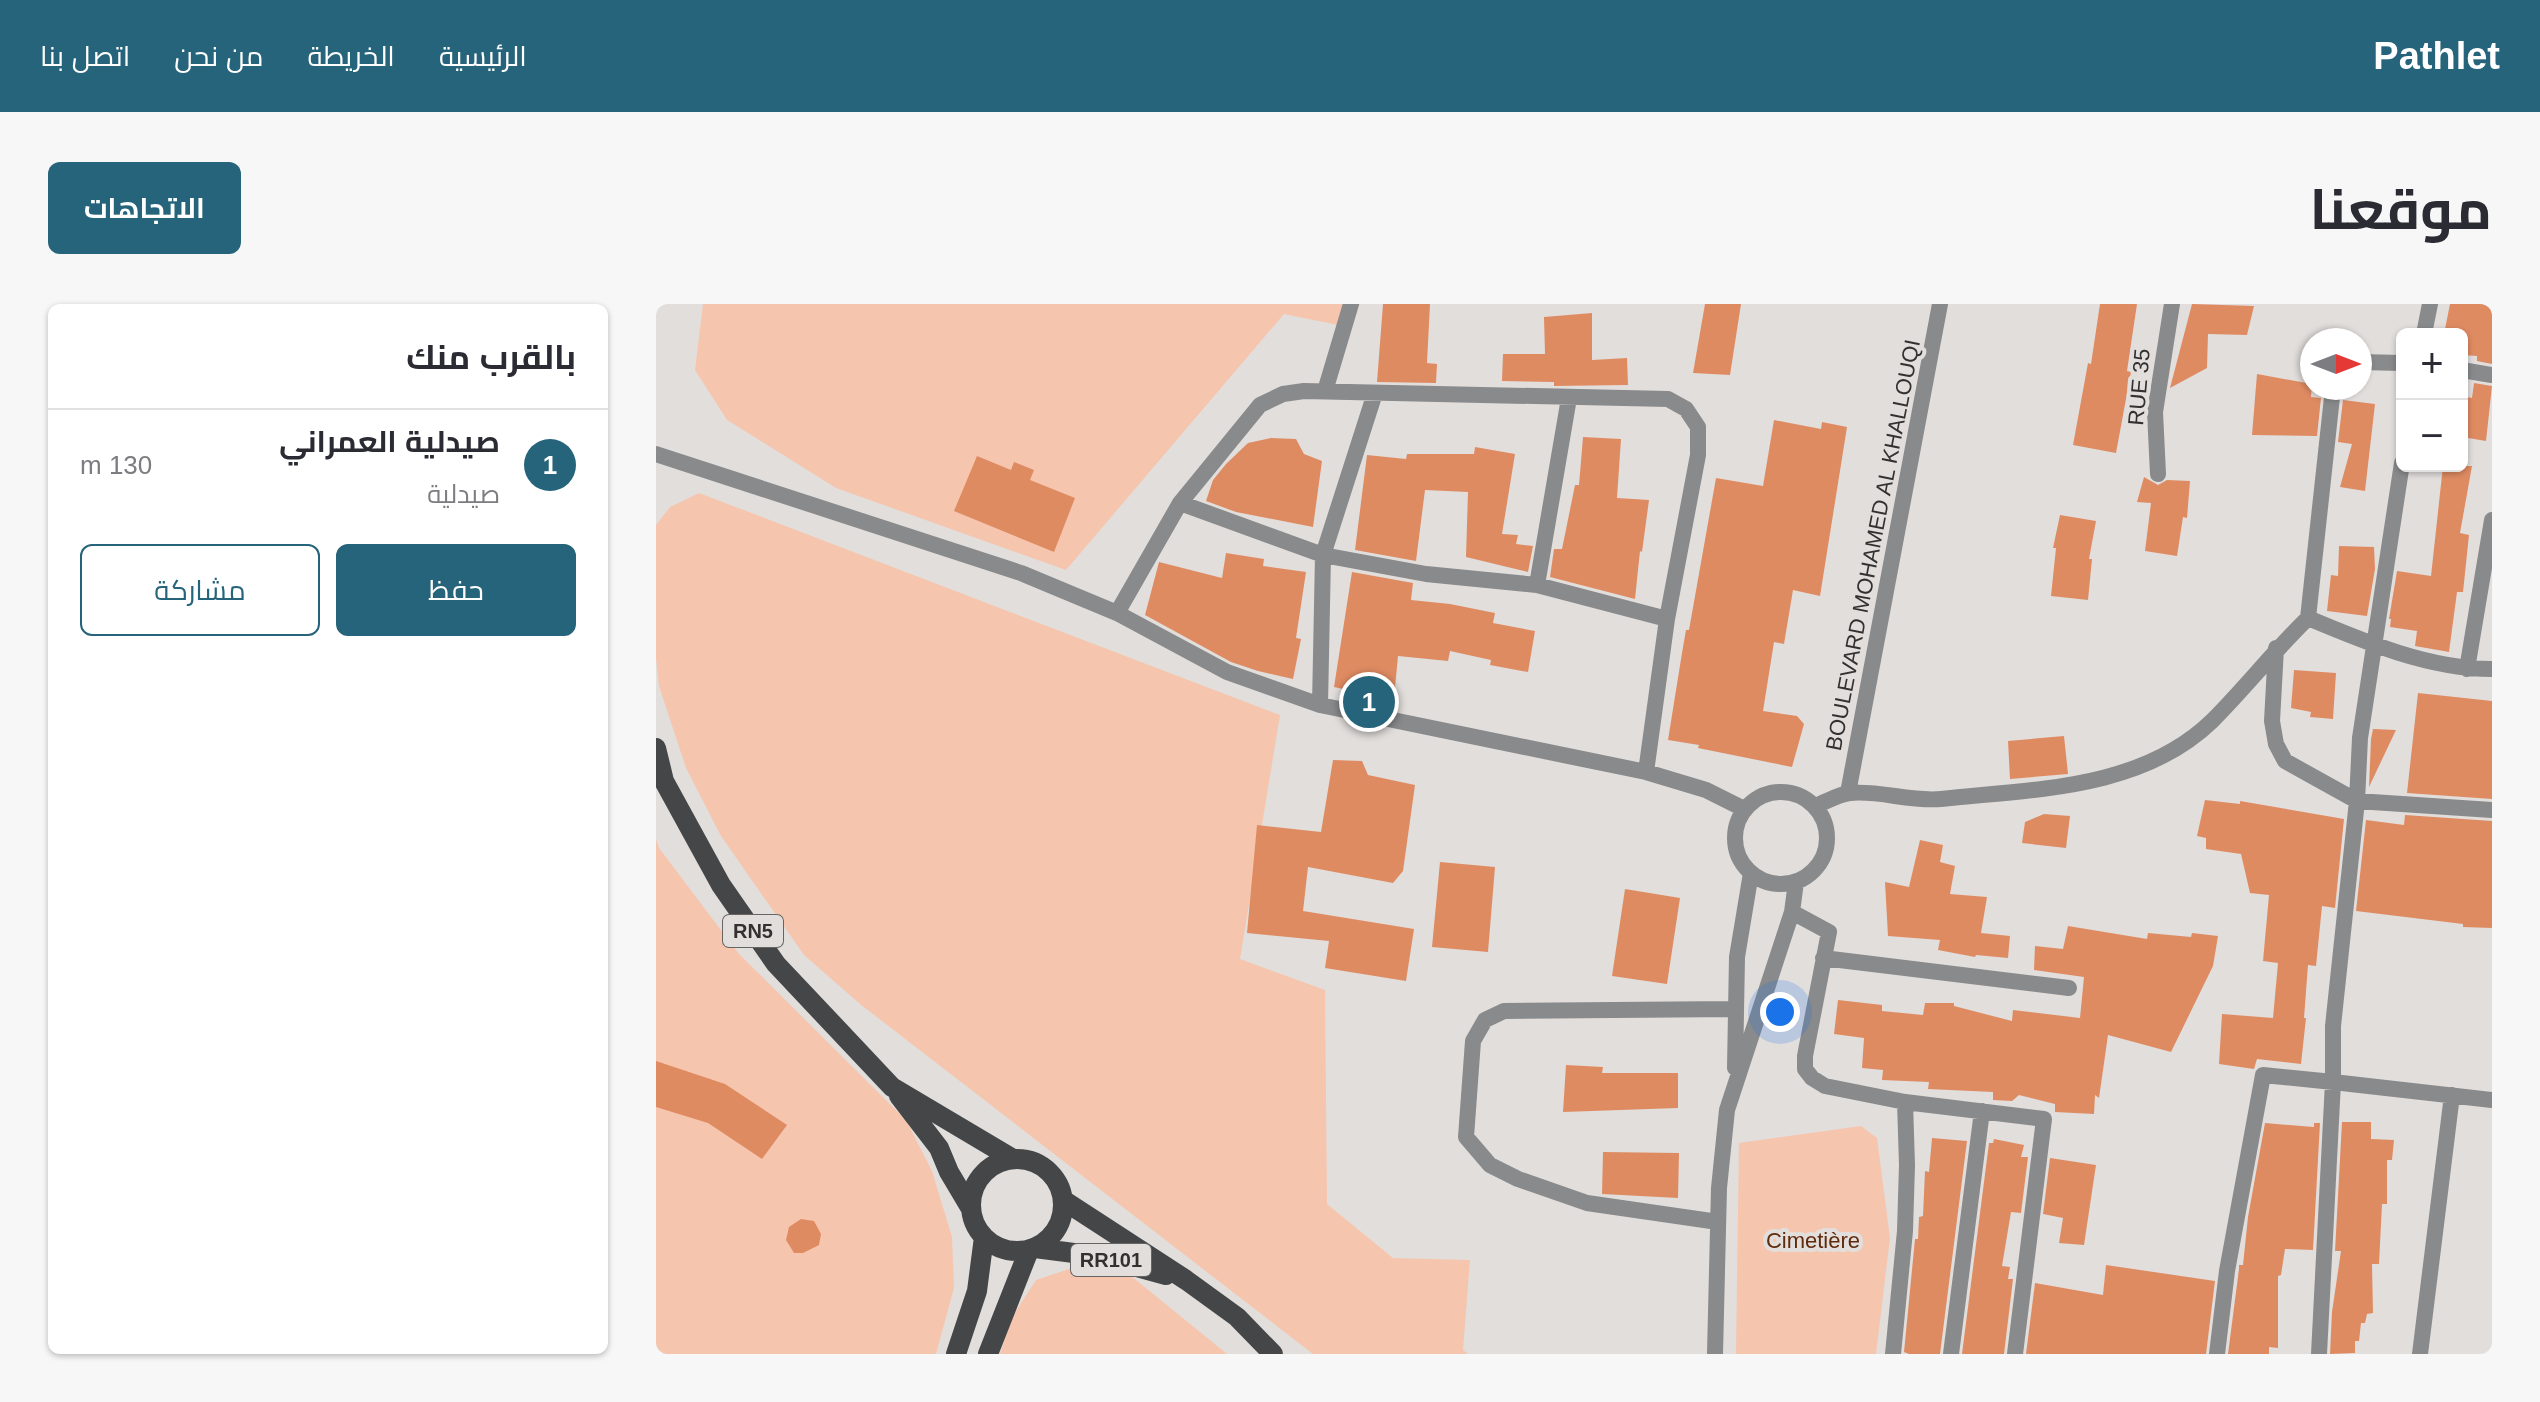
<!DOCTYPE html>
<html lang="ar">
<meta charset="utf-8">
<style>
body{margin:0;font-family:Arial,Cairo,sans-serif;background:#f7f7f7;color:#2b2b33;direction:rtl}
.controls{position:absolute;right:24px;top:24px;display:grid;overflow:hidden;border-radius:12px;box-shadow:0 2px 6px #0004}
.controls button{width:72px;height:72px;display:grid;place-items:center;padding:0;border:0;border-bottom:2px solid #e1e1e2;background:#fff;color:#2b2b33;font:40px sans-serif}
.compass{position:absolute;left:1644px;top:24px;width:72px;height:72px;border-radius:50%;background:#fff;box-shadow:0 2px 6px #0004;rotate:90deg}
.you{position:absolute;left:1124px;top:708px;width:28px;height:28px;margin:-20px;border:6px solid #fff;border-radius:50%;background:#1a73e8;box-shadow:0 0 0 12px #1a73e833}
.badge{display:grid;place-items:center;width:52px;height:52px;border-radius:50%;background:#25647a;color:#fff;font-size:26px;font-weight:700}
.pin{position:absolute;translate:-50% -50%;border:4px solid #fff;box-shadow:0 2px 8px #0006}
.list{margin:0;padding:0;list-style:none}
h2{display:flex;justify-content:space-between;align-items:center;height:104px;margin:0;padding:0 32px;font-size:34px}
h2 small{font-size:26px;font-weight:400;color:#7c7c81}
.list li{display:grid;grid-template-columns:52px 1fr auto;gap:24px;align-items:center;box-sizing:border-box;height:112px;padding:0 32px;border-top:2px solid #e1e1e2}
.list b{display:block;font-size:30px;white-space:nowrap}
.list p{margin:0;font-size:26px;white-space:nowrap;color:#7c7c81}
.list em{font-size:26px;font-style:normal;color:#7c7c81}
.actions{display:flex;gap:16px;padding:24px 32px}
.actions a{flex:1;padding:18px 0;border:2px solid #25647a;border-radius:12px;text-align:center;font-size:28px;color:#25647a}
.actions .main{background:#25647a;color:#fff}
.map{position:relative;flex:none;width:1836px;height:1050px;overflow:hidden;direction:ltr;border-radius:12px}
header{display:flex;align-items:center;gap:48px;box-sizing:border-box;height:112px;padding:0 40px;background:#25647a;color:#fff}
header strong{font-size:38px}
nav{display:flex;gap:44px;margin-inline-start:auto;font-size:28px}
.intro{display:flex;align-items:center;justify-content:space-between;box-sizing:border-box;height:192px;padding:0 48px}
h1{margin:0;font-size:56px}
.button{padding:20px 36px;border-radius:12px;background:#25647a;color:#fff;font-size:28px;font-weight:700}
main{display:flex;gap:48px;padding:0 48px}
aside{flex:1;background:#fff;border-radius:12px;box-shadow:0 2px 6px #0004}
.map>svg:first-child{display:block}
.green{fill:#f6c5ae}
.building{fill:#df8b62}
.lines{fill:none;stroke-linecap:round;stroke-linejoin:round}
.minor{stroke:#898a8b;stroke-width:16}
.primary{stroke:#444648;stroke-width:20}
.labels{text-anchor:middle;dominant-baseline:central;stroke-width:8;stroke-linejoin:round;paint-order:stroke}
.shield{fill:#e2dedc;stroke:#676564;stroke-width:2}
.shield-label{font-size:20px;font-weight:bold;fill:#323130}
.street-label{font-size:22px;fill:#323130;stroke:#e2dedc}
.park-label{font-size:22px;fill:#602a0c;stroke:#e2dedc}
</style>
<header>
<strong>Pathlet</strong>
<nav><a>الرئيسية</a><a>الخريطة</a><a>من نحن</a><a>اتصل بنا</a></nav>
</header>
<div class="intro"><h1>موقعنا</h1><a class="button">الاتجاهات</a></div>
<main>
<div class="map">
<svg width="1836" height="1050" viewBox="0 0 1836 1050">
<rect width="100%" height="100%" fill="#e2dedc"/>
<!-- green -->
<path class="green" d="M47 0H704L692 23 628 10 410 266 180 184 71 116 39 66Z
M43 189 624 411 584 655 669 686 671 900 737 954 814 956 807 1046 812 1050H657L204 700 148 651 65 532 30 464 3 382 0 354V221L14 203Z
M0 535 3 544 83 650 250 816 276 867 296 933 298 984 280 1050H0Z
M1205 822 1221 834 1234 934 1220 1050H1080L1083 839Z
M428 960 469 967 571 1050H344L356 1013 380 976Z"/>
<!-- building -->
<path class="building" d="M727 0H774L771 59 781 60 780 79 721 78Z
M1049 0H1085L1074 71 1037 69Z
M1444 0H1481L1471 67 1475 68 1460 149 1417 141 1432 59 1435 60Z
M1536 0 1598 2 1591 31 1552 30 1551 64 1514 84Z
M1794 0H1836V60L1821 57V52L1806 51V30H1788Z
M936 9V56L971 54 972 81 898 82V78L846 77 847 50H889L888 13Z
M1601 70 1656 80 1655 93 1665 94 1661 132 1596 131Z
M1818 79 1836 82 1830 137 1806 133V92L1816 94Z
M1687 96 1719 100 1709 187 1684 183 1696 140 1682 138Z
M1118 116 1165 125 1166 118 1191 123 1164 292 1137 286 1128 340 1118 338 1107 407 1141 412 1148 420 1136 463 1042 444 1043 441 1012 436 1026 349 1030 326H1033L1060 174 1107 182Z
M927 133 965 135 961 194 993 196 986 248 984 247 979 295 894 273 898 245H906L919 181H923Z
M615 134 640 135 648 150 666 157 657 223 580 208 550 197 557 176 570 160 592 139Z
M819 143 859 150 846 230 862 231 860 240 877 242 872 268 810 253 812 188 769 186 760 257 699 246 711 151 750 155 751 150H818Z
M321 152 355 166 358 158 378 166 374 176 419 194 398 248 298 207Z
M1787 162H1816L1804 229 1813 231 1807 288H1801L1793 348 1759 342 1761 327 1734 323 1735 315H1733L1741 267 1775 272Z
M1488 173 1502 181 1511 176 1534 177 1531 214 1527 213 1521 252 1489 247 1495 199 1481 198Z
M1404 211 1440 217 1433 255H1436L1432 296 1395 292 1400 244H1397Z
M1683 242 1718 243 1719 265 1711 312 1671 307 1675 271 1682 272Z
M570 249 608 255 607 262 650 268 640 334 645 335 637 375 602 367 575 358 489 311 503 258 566 274Z
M696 268 757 279 755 296 794 300 839 309 837 319 879 327 872 368 834 361 835 356 794 347 792 357 742 352 737 405 700 397 701 388 678 383Z
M1638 366 1680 369 1677 415 1654 413 1655 408 1635 404Z
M1762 389 1836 397V495L1751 489Z
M1717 425 1740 426 1713 483 1715 435Z
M1408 432 1412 470 1354 475 1352 437Z
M677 456 706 457 712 471 759 481 747 567 737 579 652 563 647 607 758 625 750 677 669 664 673 637 591 629 601 521 665 528Z
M1549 496 1584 500V497L1688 515 1679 604 1666 602 1660 662 1652 661 1648 714H1650L1645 760 1601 755 1598 765 1563 760 1566 710 1617 714 1622 659 1607 657 1613 591 1594 589 1585 550 1550 545V534L1541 532Z
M1388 510 1414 512 1410 544 1366 539 1369 518Z
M1749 511 1836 517V624L1807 623V620L1700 607 1710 516 1748 521Z
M1264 536 1287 541 1284 558 1299 562 1294 590 1331 593 1325 629 1354 632 1352 654 1320 651 1319 653 1282 646 1284 636 1232 632 1229 578 1253 583Z
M784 558 839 563 832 648 776 643Z
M969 585 1024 594 1011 680 956 672Z
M1412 622 1491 635 1492 629 1535 633 1536 629 1562 632 1557 662 1515 748 1452 731 1443 794 1439 791 1438 810 1399 808V800L1363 791 1356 797 1337 796V788L1272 785 1273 778 1226 776 1227 766 1206 764 1208 734 1178 730 1182 696 1226 701V707L1267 711 1269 699H1298V702L1356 717 1357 706 1424 714 1428 673 1378 666 1379 642 1407 645Z
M0 757 69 780 131 821 106 855 52 819 0 803Z
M910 761 947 763 946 769H1022V804L907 808Z
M1686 818H1715V835L1738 836 1736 856H1731V900H1726L1723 960H1716L1717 1009 1711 1010 1709 1019H1705L1703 1037H1699V1049L1674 1050 1676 1008 1685 947H1679Z
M1609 819 1658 823V819H1664L1657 946 1629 945 1625 971 1622 972V1044L1613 1043V1050H1572L1583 965V961H1587L1592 913Z
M1276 834 1311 837 1284 1050H1253L1248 1048 1259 935H1262L1263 913 1267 912 1269 867 1273 868Z
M1338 835 1368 841 1365 853H1372L1365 909 1355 908 1346 962 1354 963 1352 975H1357L1348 1050H1306L1333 839H1337Z
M947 848 1023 849 1022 894 946 890Z
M1394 854 1440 861 1428 941 1403 939 1407 914 1387 910Z
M145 915 158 917 165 930 163 941 147 949H138L130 936 133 923Z
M1450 961 1559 977 1550 1050H1370L1379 979 1447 991Z"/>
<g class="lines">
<!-- minor -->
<path class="minor" d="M1768 30 1774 0
M1704 58 1746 59
M1806 66 1836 71
M669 87 695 0
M0 150 365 269 461 309 571 368 664 401 990 468 1050 486 1088 505
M1746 159 1704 434 1701 497 1677 722V778L1836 796
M1502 170 1499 108 1516 0
M524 199 667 251 770 270 881 281 1011 315
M881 281 913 94
M461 309 524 199 604 101 627 90 648 87 1012 95 1030 105 1042 123V151L1011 315 990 468
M1652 314 1677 84
M1620 344 1616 417 1620 440 1629 457 1701 497 1836 506
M1811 365 1836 216
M664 401 667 251 719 89
M1079 534a46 46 0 1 1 92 0a46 46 0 1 1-92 0Z
M1192 489 1284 0
M1159 502C1170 498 1183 490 1194 489 1224 486 1254 498 1285 495 1376 485 1485 486 1556 417 1589 384 1618 347 1652 314 1709 338 1773 365 1836 365
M1136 608 1173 628 1149 752V765L1156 774 1169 782 1249 798 1388 815 1359 1050
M1167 654 1413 684
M1079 764 1081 653 1095 569
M1062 918 931 899 862 875 834 861 810 833 817 737 829 716 848 707 1078 705
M1059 1050 1063 884 1071 806 1136 608 1140 578
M1237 1050 1249 927 1251 861 1249 798
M1295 1050 1326 807
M1561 1050 1571 967 1607 771 1677 778 1663 1050
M1764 1050 1796 791"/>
<!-- primary -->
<path class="primary" d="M0 444 8 477 65 581 120 660 236 783 357 855
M243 792 283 844 293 868 315 905
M315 901a46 46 0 1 1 92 0a46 46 0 1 1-92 0Z
M407 896 530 976 581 1013 617 1050
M379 944 441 952 510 971
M300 1050 321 987 328 933
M332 1050 373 946"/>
</g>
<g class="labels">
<!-- shield labels -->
<g class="shield">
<rect x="67" y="611" width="60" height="32" rx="6"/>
<rect x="415" y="940" width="80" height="32" rx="6"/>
</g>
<g class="shield-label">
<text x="97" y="627">RN5</text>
<text x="455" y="956">RR101</text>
</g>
<!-- street labels -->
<g class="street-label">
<text transform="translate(1483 83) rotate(-85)">RUE 35</text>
<text transform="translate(1217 241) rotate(-79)">BOULEVARD MOHAMED AL KHALLOUQI</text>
</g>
<!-- park labels -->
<g class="park-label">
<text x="1157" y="936">Cimetière</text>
</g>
</g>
</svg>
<div class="controls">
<button>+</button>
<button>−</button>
</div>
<svg class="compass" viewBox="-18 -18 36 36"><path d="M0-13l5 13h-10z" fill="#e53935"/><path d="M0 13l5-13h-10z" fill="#7c7c81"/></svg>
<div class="you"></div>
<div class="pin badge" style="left:713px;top:398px">1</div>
</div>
<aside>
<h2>بالقرب منك<small></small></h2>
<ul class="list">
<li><span class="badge">1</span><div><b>صيدلية العمراني</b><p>صيدلية</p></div><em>130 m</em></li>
</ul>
<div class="actions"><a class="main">حفظ</a><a>مشاركة</a></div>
</aside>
</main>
